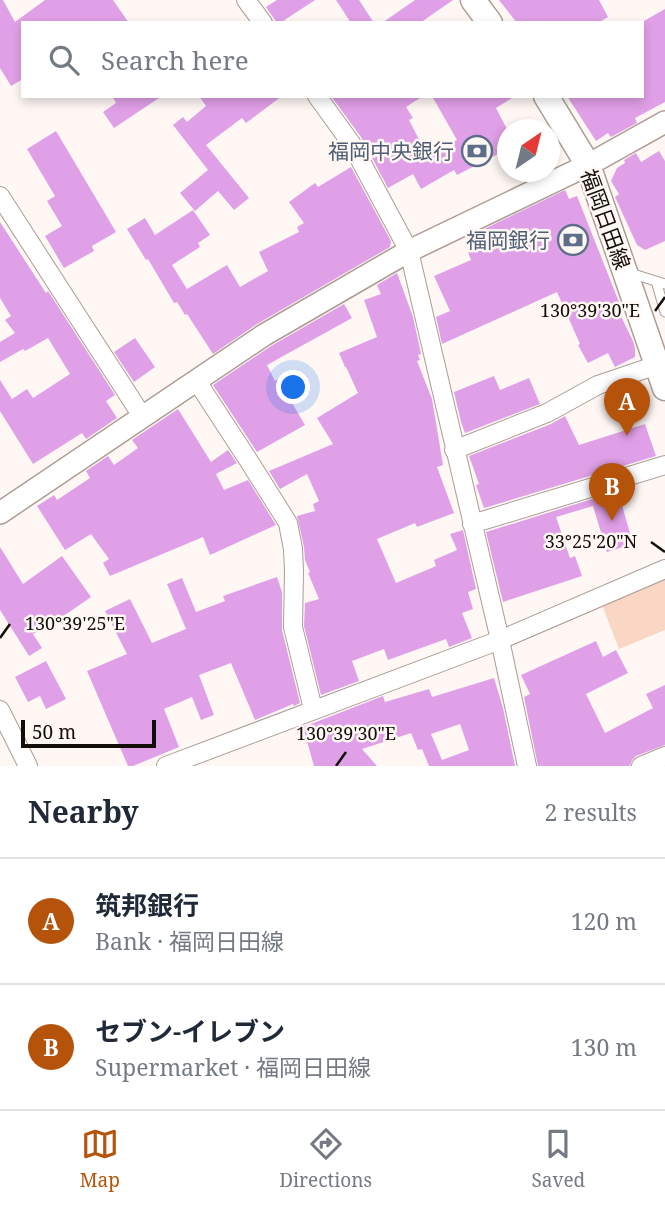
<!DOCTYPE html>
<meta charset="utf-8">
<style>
body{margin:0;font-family:"Noto Serif","Noto Sans JP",serif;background:#f6f6f7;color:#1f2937}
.compass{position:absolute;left:497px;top:119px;width:63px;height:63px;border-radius:50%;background:#fff;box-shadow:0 4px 10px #0003;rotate:35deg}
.scale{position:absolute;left:21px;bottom:18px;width:135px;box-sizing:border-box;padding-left:7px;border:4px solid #140e0b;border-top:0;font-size:19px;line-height:24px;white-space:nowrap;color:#140e0b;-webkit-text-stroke:5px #fef7f4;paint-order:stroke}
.you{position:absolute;left:294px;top:388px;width:24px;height:24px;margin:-18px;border:5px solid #fff;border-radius:50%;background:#1a73e8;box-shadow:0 0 0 10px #1a73e833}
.badge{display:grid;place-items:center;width:46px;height:46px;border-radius:50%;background:#b45309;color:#fff;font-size:23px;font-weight:700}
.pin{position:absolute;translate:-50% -58px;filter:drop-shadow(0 2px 4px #0008)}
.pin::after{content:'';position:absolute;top:37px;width:24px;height:21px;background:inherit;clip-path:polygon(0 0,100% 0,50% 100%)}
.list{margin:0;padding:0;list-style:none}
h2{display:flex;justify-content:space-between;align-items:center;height:91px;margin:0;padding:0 28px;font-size:30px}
h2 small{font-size:23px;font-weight:400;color:#747a83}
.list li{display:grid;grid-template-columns:46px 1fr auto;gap:21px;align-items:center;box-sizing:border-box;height:126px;padding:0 28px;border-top:2px solid #e0e1e3}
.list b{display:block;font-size:26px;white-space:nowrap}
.list p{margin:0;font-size:23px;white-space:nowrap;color:#747a83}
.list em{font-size:23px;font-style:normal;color:#747a83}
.icon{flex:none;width:38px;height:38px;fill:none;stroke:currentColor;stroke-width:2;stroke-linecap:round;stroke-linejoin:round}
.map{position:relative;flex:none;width:665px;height:766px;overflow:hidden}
.search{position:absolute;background:#fff;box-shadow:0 4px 10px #0003;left:21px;right:21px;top:21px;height:77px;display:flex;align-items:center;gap:18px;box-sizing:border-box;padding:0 24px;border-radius:0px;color:#747a83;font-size:26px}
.sheet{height:343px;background:#fff}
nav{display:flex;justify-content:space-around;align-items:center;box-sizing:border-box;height:98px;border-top:2px solid #e0e1e3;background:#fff;font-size:19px;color:#747a83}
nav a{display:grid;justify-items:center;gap:4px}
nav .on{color:#b45309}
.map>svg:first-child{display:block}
.green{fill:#f9d7c4}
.building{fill:#e0a0e7;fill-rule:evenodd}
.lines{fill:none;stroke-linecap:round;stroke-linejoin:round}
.service-casing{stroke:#ac9c94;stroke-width:11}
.minor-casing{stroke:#ac9c94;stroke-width:20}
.tertiary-casing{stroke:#ac9c94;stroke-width:24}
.secondary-casing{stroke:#ac9c94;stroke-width:27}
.service{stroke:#fff;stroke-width:9}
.minor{stroke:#fff;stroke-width:18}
.tertiary{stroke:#fff;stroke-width:21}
.secondary{stroke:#fff;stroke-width:24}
.ticks{fill:none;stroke:#140e0b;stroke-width:2.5}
.labels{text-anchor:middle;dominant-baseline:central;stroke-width:5;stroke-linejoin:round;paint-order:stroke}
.service-label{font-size:21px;fill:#4e5e75;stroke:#fef7f4;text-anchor:end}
.street-label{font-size:21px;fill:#140e0b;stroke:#fef7f4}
.ticks-label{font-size:18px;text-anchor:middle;fill:#140e0b;stroke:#fef7f4;stroke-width:5;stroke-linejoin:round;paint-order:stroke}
</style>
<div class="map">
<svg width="665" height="766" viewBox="0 0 665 766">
<rect width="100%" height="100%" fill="#fef7f4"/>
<!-- green -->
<path class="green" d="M665 578V630L619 649 602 605Z"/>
<!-- building -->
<path class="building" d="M0 0H3L15 22 45 0H113L129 23H23V79L11 86 0 68Z
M277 0H315L280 23H277L266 7Z
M336 0H359L374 23H351Z
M415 0H453L420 23H382Z
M499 0H599L608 17 598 23H517Z
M665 9V102L635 118 637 123 611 137 608 133 596 141 567 96H642V22Z
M112 96H162L114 128 103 112 116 103Z
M199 96H282L246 123 242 118 206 145 249 198 234 210 218 191 195 211 180 193 208 170 173 125 183 117 187 122 206 106Z
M331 96H423L406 107 413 118 409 120 427 155 457 140 432 96H515L496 108 508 131V149L457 175 454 170 421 189 413 174 388 188 361 137Z
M56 131 116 232 92 246 94 251 64 268 45 236 62 226 47 201 55 196 27 149Z
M659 151 665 161V241L645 250 637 245 615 197 619 194 611 181 617 168 625 163 624 160 636 153 641 162Z
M351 167 391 241 390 247 257 324 213 354 187 314 185 315 177 302 174 303 148 259 146 260 127 229 145 218 155 235 193 210 210 235 198 243 200 247 172 265 187 289 227 265 240 287 268 271 259 252 299 232 297 227 304 223 289 202 315 183 318 187Z
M565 190 569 199 577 196 619 302 615 304 633 341 635 348V357L615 367 608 353 588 363 578 345 580 344 557 292 442 344 436 317 450 311 434 276 471 260 468 252 477 248 472 235Z
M0 222 46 293 48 291 115 395 106 401 117 418 86 439 82 433 33 464 0 411V380L12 399 27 389 33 398 70 374 48 338 25 351 23 349 0 362V342L15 333 5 320 11 316 0 298Z
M397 273 413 317 421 354 418 355 420 360 417 361 432 399 443 465 437 467 454 513 417 527 415 523 377 539 396 583 436 566 434 560 457 550 450 534 463 530 476 589 468 592 473 609 462 613 472 638 449 647 446 639 388 660 384 649 352 661 359 681 321 695 304 626 305 603 319 599 308 573 310 572 305 560 304 547 297 516 315 511 313 504 319 501 307 474 280 489 269 471 333 444 317 418 358 393 346 367H345L339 353 377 337 364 300 381 294 377 285Z
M344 304 352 318 267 365 275 381 278 379 305 425 257 452 213 385 271 346Z
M135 338 155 367 134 382 114 352Z
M494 376 500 390 529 378 540 404 465 433 461 422 454 392Z
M178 409 211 462 228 450 237 463 216 474 224 490 248 480 276 525 210 555 203 537 110 576 103 563 109 559 91 534 65 550 37 506 54 495 57 500 90 478 86 471 108 456 114 465 138 448 132 440Z
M565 416 579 445 645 424 656 456 484 508 476 485 479 484 469 456 551 424Z
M618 491 633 544 607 552 593 506 556 517 570 558 575 556 582 576 503 602 486 532Z
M0 547 23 584 62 556 91 597 65 615 33 634 42 648 29 656 0 610Z
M277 577 282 592V630L300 703 294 706 293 704 255 720 231 663 199 675 214 715 201 720 192 697 164 709 179 747 133 766H128L87 671 127 654 105 611 130 599 152 643 186 629 167 584 182 578 196 612 225 601 223 596Z
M596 641 603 657 616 650 628 673 586 694 605 733 653 708 646 694 665 685V745L636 756 632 760 630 766H538L524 697 530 694 521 675Z
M46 661 66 699 46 709 40 696 28 702 15 677Z
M494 678 503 708 515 766H429L422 749 418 750 411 733 362 749 377 766H314L303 727 383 696 385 702 429 689 432 697ZM460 724 469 750 442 760 431 734Z"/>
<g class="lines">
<!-- service casing -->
<g class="service-casing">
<path id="service" d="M630 273 665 284
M656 281 665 312"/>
</g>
<!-- minor casing -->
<g class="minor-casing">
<path id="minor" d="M246 0 263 23
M317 96 351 143 409 251 500 640 527 766
M0 196 142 416
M196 380 247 458 288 523 293 549 294 571 293 627 313 709
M454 450 547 413 598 385 657 365
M472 524 665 465
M0 710 28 766
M166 766 500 640 665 569
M641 766 665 756"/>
</g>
<!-- tertiary casing -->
<g class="tertiary-casing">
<path id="tertiary" d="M0 513 264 335 409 251 588 165 665 122"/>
</g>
<!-- secondary casing -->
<g class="secondary-casing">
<path id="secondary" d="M473 0 490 23
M546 96 588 165 665 388"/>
</g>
<!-- service -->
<use href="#service" class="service"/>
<!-- minor -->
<use href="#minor" class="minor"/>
<!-- tertiary -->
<use href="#tertiary" class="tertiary"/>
<!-- secondary -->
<use href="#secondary" class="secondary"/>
</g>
<!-- ticks -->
<path class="ticks" d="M655 311 665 297M651 542 665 552M0 638 10 624M336 766 346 752"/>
<!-- icons -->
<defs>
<g id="bank-ring" transform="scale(1.575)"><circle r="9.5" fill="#fef7f4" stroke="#5c6f8a" stroke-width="1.5"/><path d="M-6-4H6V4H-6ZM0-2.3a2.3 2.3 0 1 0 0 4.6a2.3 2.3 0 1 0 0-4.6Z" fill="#5c6f8a"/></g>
</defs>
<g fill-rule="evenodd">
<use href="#bank-ring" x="477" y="151"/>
<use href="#bank-ring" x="573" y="240"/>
</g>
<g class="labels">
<!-- service labels -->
<g class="service-label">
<text x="454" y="151">福岡中央銀行</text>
<text x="550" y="240">福岡銀行</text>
</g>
<!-- street labels -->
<g class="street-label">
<text transform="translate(606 219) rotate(70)">福岡日田線</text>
</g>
</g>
<g class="ticks-label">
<text x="590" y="317">130°39'30"E</text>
<text x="591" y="548">33°25'20"N</text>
<text x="75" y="630">130°39'25"E</text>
<text x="346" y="740">130°39'30"E</text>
</g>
</svg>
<svg class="compass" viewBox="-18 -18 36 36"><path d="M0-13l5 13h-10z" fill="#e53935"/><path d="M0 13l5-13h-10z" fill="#747a83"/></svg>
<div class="scale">50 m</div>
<div class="you"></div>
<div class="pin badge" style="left:627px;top:436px">A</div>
<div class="pin badge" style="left:612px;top:521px">B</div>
<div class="search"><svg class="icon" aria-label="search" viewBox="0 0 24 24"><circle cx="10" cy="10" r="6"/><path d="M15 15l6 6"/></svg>Search here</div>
</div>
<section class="sheet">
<h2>Nearby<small>2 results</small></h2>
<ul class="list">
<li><span class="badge">A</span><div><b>筑邦銀行</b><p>Bank · 福岡日田線</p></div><em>120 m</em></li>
<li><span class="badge">B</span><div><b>セブン-イレブン</b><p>Supermarket · 福岡日田線</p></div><em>130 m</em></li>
</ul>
</section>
<nav>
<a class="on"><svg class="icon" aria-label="map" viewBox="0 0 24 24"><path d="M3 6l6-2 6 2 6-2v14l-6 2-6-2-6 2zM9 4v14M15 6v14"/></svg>Map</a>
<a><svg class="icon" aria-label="directions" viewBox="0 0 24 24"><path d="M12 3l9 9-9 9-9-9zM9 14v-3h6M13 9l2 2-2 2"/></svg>Directions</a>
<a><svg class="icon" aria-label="saved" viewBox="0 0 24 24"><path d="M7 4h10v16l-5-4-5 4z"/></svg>Saved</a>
</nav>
